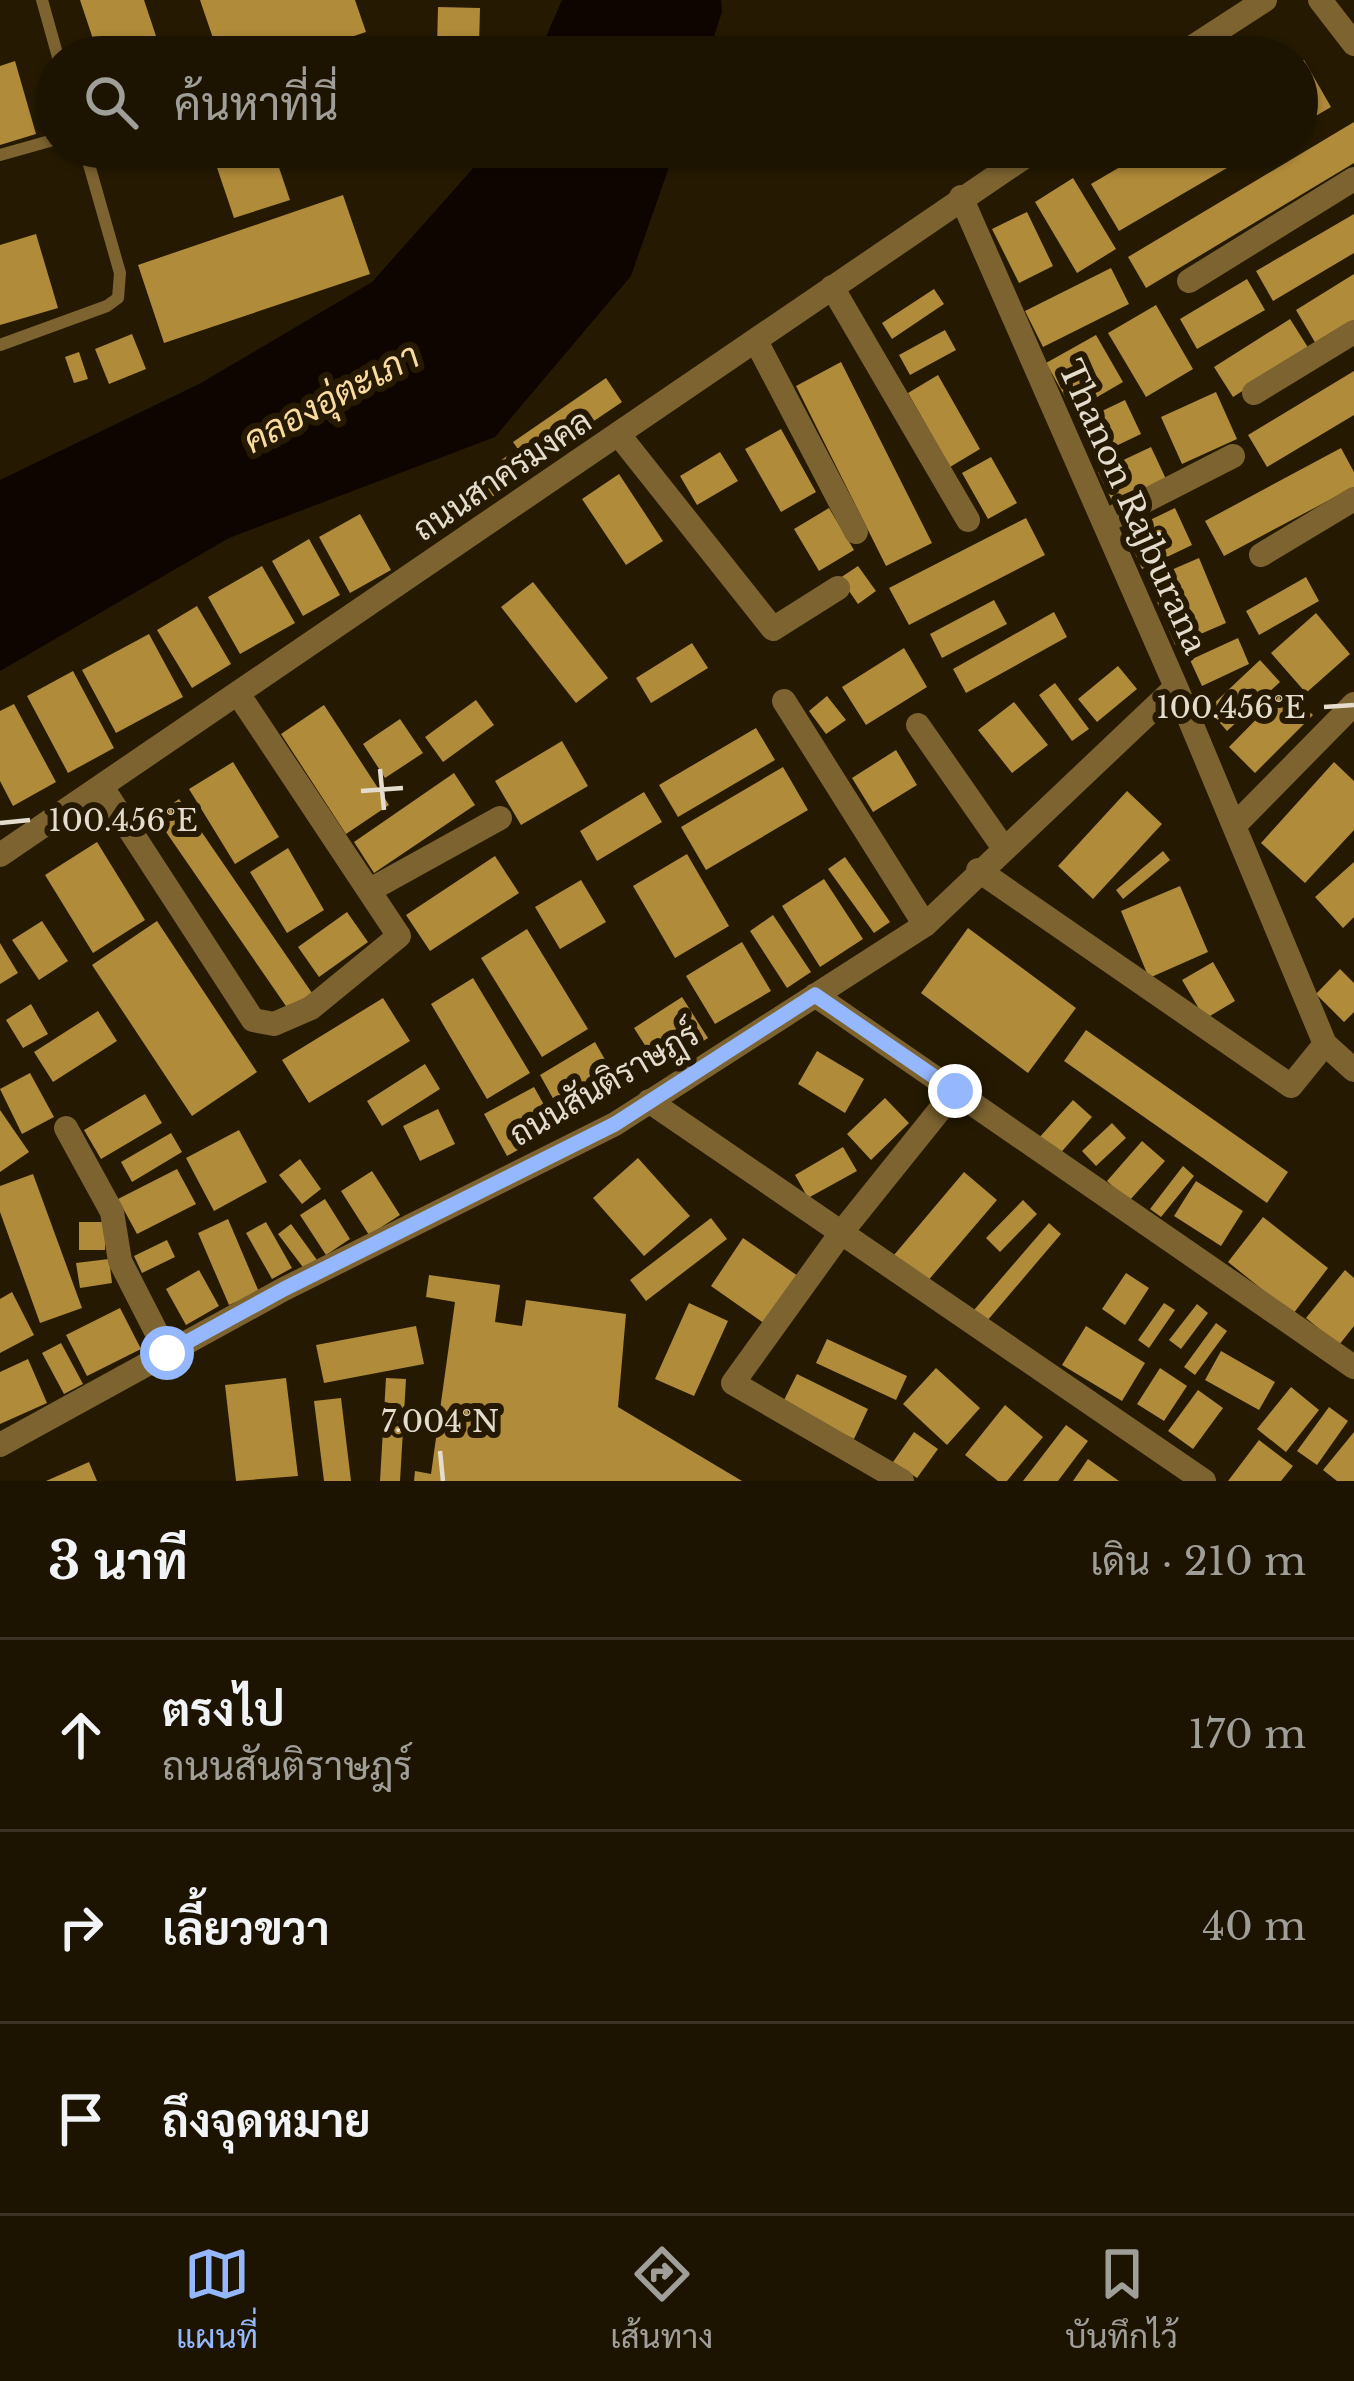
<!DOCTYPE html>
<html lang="th">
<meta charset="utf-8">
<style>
body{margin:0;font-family:"Libre Baskerville",Sarabun,serif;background:#292110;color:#f1f3f6}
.stop{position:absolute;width:36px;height:36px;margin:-27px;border:9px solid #94b7fd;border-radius:50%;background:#fff}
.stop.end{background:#94b7fd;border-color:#fff;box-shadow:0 3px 12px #0008}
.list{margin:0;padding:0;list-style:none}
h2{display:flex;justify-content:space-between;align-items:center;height:156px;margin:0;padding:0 48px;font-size:51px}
h2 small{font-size:39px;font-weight:400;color:#a09e99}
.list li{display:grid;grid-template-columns:78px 1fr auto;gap:36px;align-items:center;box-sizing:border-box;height:192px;padding:0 48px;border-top:3px solid #3a3323}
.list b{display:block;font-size:45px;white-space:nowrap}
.list p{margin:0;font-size:39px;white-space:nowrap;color:#a09e99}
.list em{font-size:39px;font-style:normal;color:#a09e99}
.icon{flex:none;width:66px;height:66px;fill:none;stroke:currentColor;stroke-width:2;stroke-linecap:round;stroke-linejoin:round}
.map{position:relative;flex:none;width:1354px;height:1481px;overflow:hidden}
.search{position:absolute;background:#1c1401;box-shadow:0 3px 9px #0004;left:36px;right:36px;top:36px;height:132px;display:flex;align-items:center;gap:30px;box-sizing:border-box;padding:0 42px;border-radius:66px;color:#a09e99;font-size:45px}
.sheet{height:732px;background:#1c1401}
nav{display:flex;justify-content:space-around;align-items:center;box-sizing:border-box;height:168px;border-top:3px solid #3a3323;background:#1c1401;font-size:33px;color:#a09e99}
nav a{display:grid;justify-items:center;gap:6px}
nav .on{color:#94b7fd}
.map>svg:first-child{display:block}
.water{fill:#0f0500}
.building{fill:#b08b3a}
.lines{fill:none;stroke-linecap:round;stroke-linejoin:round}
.service{stroke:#7c6330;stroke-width:12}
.minor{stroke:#7c6330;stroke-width:24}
.tertiary{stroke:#7c6330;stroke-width:24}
.route{stroke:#94b7fd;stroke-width:15}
.ticks{fill:none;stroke:#e4dccd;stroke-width:4.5}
.labels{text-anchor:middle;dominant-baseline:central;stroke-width:12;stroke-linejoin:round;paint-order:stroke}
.street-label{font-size:33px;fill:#e4dccd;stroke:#251a01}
.water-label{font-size:36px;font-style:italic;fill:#f9dba0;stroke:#251a01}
.ticks-label{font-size:30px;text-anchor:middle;fill:#e4dccd;stroke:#251a01;stroke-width:12;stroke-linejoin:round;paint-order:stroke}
</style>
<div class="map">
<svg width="1354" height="1481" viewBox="0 0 1354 1481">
<rect width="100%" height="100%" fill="#251a01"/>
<!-- water -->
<path class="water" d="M562 0H721L722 12 707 57H537Z
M492 147H676L631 276 495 437 229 538 0 671V480L201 383 372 282Z"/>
<!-- building -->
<path class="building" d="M80 0H144L163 57H99Z
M200 0H355L366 32 291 57H178L215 44Z
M438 7 480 8 479 48 437 47Z
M1304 60 1331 107 1297 127V64Z
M15 61 36 134 0 145V66Z
M1354 122V163L1146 288 1128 257Z
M210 147H272L290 200 234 218Z
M1154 147H1263L1119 231 1091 184Z
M1073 178 1116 249 1077 273 1035 202Z
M343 195 370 274 164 343 138 265Z
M1027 212 1053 266 1019 283 992 229Z
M1354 214V253L1273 301 1256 271Z
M36 234 58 308 0 325V245Z
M1111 268 1129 304 1043 347 1025 311Z
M1354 274V321L1316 344 1296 310Z
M1247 279 1265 310 1197 349 1180 319Z
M934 289 944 304 892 339 882 323Z
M1156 305 1193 369 1146 397 1108 333Z
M1290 319 1309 349 1233 397 1214 367Z
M945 330 956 350 910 375 899 355Z
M132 334 146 369 109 384 95 349Z
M1096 335 1123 382 1073 411 1046 363Z
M79 352 88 379 74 383 65 357Z
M841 362 932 543 886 566 796 386Z
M1354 371V415L1267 467 1248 435Z
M938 375 980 449 950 467 908 393Z
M606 378 622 402 529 465 513 442Z
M1216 392 1237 439 1182 464 1161 417Z
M1125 400 1141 434 1095 456 1079 422Z
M781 429 816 492 781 512 745 449Z
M1151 447 1166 479 1114 505 1098 472Z
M1341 448 1354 472V487L1224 556 1205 521Z
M720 452 738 481 697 505 680 476Z
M510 454 523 475 511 483 497 463Z
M991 457 1017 503 988 519 962 473Z
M489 470 502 491 478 505 466 484Z
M619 474 663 541 626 565 582 499Z
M829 508 854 550 819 571 794 529Z
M1175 508 1192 545 1142 569 1125 532Z
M360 514 391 570 350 593 319 537Z
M1026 518 1045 555 909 625 889 588Z
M309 539 340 595 303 616 272 561Z
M1199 558 1226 623 1175 645 1148 580Z
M262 566 295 623 240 654 208 597Z
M858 566 876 591 858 604 840 578Z
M1306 577 1319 601 1259 635 1246 611Z
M533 582 608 678 576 703 501 607Z
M994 600 1007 624 942 658 930 634Z
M197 606 231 664 192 688 157 630Z
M1054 612 1067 637 966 693 953 669Z
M1316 613 1350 654 1306 693 1271 653Z
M149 634 183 697 116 733 82 670Z
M1238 638 1249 664 1202 686 1190 660Z
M692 643 708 668 651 703 636 678Z
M904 648 927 687 866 725 842 687Z
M1260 660 1280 682 1227 731 1208 709Z
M1118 666 1137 689 1097 722 1078 699Z
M73 671 114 748 68 773 27 696Z
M1055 683 1089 729 1072 741 1039 695Z
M1286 689 1313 715 1255 773 1229 747Z
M827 696 846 720 826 734 809 711Z
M476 700 494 725 443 762 425 737Z
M1014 702 1048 745 1012 773 978 730Z
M14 704 56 782 13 806 0 781V711Z
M324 705 389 805 346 834 281 734Z
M400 719 423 753 385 778 363 744Z
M756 728 775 760 678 817 659 785Z
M562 741 588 786 521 825 495 781Z
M896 750 917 785 873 812 852 778Z
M233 762 279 837 235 864 189 789Z
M1334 762 1354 781V830L1305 883 1261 843Z
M783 767 808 810 706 870 681 827Z
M454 773 475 805 374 873 354 842Z
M1127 791 1162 824 1093 899 1058 866Z
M644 792 662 822 597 861 580 831Z
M179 799 312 993 288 1009 155 816Z
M97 842 145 920 93 953 45 875Z
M288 848 324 910 287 933 250 872Z
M1163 851 1170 860 1123 899 1116 890Z
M687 854 729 926 675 958 633 886Z
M495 856 519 893 430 951 406 915Z
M845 857 890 922 874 933 828 869Z
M1354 862V917L1343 928 1315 897Z
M824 879 863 939 820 967 782 906Z
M581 880 606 922 560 949 535 907Z
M1180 886 1208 952 1149 978 1121 911Z
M347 912 368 942 319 977 298 947Z
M773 915 811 972 787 988 750 931Z
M42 921 68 961 39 980 12 940Z
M157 921 257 1072 192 1116 92 965Z
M968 928 1076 1008 1028 1073 921 993Z
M527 929 588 1029 542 1057 481 958Z
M742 942 771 991 715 1024 686 976Z
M0 943 18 973 0 984Z
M1213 962 1235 1001 1205 1019 1182 980Z
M1340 969 1354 983V1012L1344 1022 1316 994Z
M473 978 530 1073 487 1099 431 1004Z
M682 997 708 1038 660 1069 634 1028Z
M383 998 410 1041 309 1103 282 1060Z
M31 1004 48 1034 23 1048 6 1020Z
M98 1011 117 1041 53 1082 34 1052Z
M1086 1030 1288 1172 1267 1203 1064 1061Z
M595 1042 621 1088 565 1120 540 1075Z
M817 1051 864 1079 845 1113 798 1084Z
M425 1064 440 1089 382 1126 367 1101Z
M30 1073 54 1117 22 1134 0 1089Z
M534 1087 557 1128 507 1156 484 1114Z
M145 1094 162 1123 101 1159 84 1130Z
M885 1098 909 1123 871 1160 847 1134Z
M1073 1100 1092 1117 1057 1157 1038 1139Z
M438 1109 455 1144 420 1161 403 1126Z
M0 1110 29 1152 0 1172Z
M1112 1123 1126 1138 1096 1166 1082 1151Z
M239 1130 267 1182 214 1211 186 1158Z
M171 1133 182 1152 132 1182 121 1162Z
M1142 1141 1165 1161 1129 1201 1107 1181Z
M843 1147 857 1171 808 1198 795 1175Z
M638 1158 690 1216 644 1256 593 1198Z
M300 1159 321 1189 302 1204 279 1175Z
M1183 1166 1194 1176 1161 1217 1150 1209Z
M177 1169 196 1204 137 1234 118 1199Z
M372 1171 400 1215 369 1235 341 1191Z
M964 1172 997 1200 926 1283 894 1255Z
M33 1174 82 1308 40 1323 0 1212V1186Z
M1196 1181 1243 1211 1221 1246 1174 1216Z
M325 1199 350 1239 326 1255 300 1215Z
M1023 1200 1037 1214 1000 1252 986 1238Z
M1263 1217 1328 1268 1293 1314 1228 1262Z
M711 1218 727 1239 646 1301 630 1280Z
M228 1219 259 1292 229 1305 198 1233Z
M79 1222H105V1250H79Z
M266 1222 292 1268 272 1279 246 1233Z
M1049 1223 1061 1234 987 1321 974 1310Z
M291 1224 317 1260 305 1270 278 1234Z
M743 1238 798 1276 765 1324 711 1286Z
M167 1240 175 1257 142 1273 134 1256Z
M109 1259 112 1283 80 1288 76 1263Z
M199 1270 219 1306 186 1325 166 1289Z
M1345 1270 1354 1278V1326L1339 1345 1306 1318Z
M1126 1273 1149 1288 1125 1325 1102 1309Z
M429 1275 500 1285 495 1322 522 1326 526 1300 626 1314 618 1407 742 1481H414L415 1471 431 1474 455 1302 426 1297Z
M12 1292 34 1335 0 1353V1299Z
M689 1303 728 1321 694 1396 655 1379Z
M1164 1303 1175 1310 1149 1348 1138 1340Z
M1197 1304 1208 1313 1181 1349 1169 1340Z
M120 1308 141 1349 87 1376 66 1335Z
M1216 1323 1227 1331 1195 1375 1184 1367Z
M416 1326 424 1364 324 1383 316 1345Z
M1086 1326 1145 1363 1122 1401 1062 1365Z
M827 1339 907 1376 896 1400 816 1363Z
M61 1343 83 1384 64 1394 42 1353Z
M1221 1351 1275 1382 1259 1410 1205 1380Z
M28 1359 47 1403 0 1424V1372Z
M936 1368 980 1408 947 1445 903 1404Z
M1160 1368 1187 1386 1164 1421 1137 1404Z
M797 1374 868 1409 854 1439 782 1404Z
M286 1378 298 1476 236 1481 225 1385Z
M386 1378 406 1379 400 1481H380Z
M1291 1387 1319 1410 1286 1452 1257 1429Z
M1198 1390 1223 1408 1193 1449 1168 1431Z
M341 1398 351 1481H324L314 1401Z
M1005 1405 1043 1437 1007 1481H998L965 1455Z
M1329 1407 1348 1421 1317 1465 1297 1451Z
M1066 1425 1088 1441 1058 1481H1023Z
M914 1432 938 1449 917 1478 893 1462Z
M1354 1432V1481H1337L1323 1470Z
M1259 1440 1293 1466 1281 1481H1228Z
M1088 1459 1119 1481H1073Z
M89 1462 97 1481H46Z"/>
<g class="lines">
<!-- service -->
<path class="service" d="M42 0 58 57
M0 155 57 139
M0 345 107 306 118 298 120 273 84 147"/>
<!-- minor -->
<path class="minor" d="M1320 0 1354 44
M961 197 1176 687 1325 1044 1354 1070
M1189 281 1354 179
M832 287 968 520
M756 341 856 532
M1254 393 1354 332
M619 435 773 629 838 588
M1104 522 1233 456
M1261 555 1354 499
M784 701 925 925
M918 725 1003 847
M102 787 253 1020 274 1024 311 1008 399 936 239 695
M1234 826 1354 704
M978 870 1291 1086 1325 1044
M370 890 500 818
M815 995 1354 1367
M649 1101 1204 1481
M66 1128 112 1212 120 1261 167 1353
M0 1445 284 1289 615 1124 925 925 1176 687
M902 1481 733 1383 841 1233 955 1091"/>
<!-- tertiary -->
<path class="tertiary" d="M1177 57 1265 0
M0 855 1039 147"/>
</g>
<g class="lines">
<!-- route -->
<path class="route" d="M167 1353 284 1289 615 1124 815 995 955 1091"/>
</g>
<!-- ticks -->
<path class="ticks" d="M1324 707 1354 705M380 769 384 810M361 791 403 788M0 823 30 820M440 1451 443 1481"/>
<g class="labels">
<!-- street labels -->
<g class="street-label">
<text transform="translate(502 475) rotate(-34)">ถนนสาครมงคล</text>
<text transform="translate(1133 507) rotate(66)">Thanon Rajburana</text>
<text transform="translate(604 1084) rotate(-30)">ถนนสันติราษฎร์</text>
</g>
<!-- water labels -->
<g class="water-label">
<text transform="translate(331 398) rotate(-28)">คลองอุ่ตะเภา</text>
</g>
</g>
<g class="ticks-label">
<text x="1231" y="718">100.456°E</text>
<text x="123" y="831">100.456°E</text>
<text x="440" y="1432">7.004°N</text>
</g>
</svg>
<div class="stop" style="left:167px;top:1353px"></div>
<div class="stop end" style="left:955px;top:1091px"></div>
<div class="search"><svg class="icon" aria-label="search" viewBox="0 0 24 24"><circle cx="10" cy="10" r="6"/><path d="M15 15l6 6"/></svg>ค้นหาที่นี่</div>
</div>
<section class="sheet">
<h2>3 นาที<small>เดิน · 210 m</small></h2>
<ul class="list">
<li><svg class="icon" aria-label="ahead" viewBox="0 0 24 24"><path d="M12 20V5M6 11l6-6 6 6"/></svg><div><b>ตรงไป</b><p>ถนนสันติราษฎร์</p></div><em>170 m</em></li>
<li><svg class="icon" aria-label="right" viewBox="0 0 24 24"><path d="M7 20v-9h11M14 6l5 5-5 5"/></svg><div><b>เลี้ยวขวา</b></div><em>40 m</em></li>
<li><svg class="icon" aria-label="arrive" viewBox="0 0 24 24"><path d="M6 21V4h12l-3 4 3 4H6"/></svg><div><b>ถึงจุดหมาย</b></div></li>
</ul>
</section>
<nav>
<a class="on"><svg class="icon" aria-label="map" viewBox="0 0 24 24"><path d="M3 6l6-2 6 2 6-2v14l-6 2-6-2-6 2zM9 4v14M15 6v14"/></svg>แผนที่</a>
<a><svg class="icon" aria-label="directions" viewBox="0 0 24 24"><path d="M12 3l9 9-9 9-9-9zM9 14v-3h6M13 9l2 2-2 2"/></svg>เส้นทาง</a>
<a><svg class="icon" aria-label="saved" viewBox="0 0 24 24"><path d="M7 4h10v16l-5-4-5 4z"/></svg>บันทึกไว้</a>
</nav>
